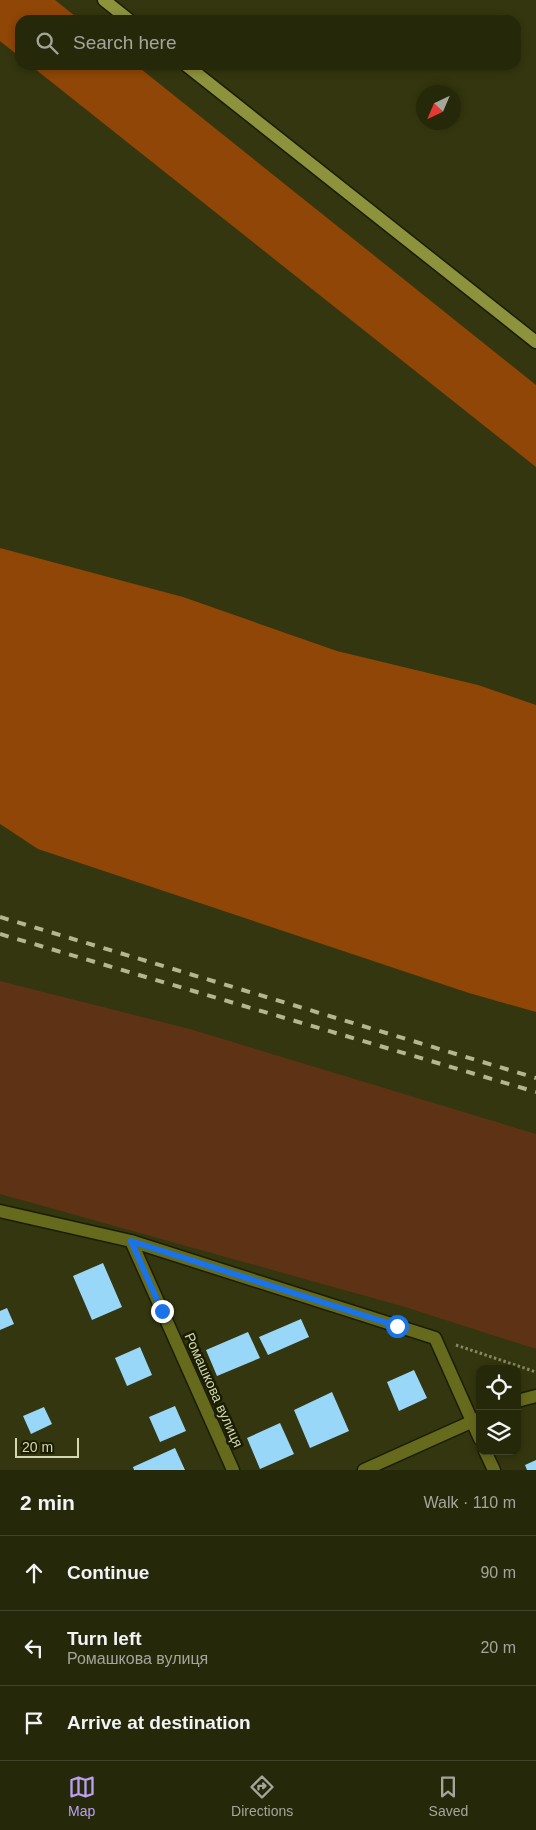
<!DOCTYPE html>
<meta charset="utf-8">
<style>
body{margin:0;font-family:Helvetica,sans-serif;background:#2e3013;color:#f1f3f6}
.controls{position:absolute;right:15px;bottom:15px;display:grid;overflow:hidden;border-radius:10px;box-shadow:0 2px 8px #0003}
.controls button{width:45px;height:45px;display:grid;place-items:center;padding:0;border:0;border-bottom:1px solid #42442b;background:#26280a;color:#f1f3f6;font:25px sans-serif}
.compass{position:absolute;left:416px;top:85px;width:45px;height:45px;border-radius:50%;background:#26280a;box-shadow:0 2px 8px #0003;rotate:224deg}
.scale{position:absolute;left:15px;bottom:12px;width:64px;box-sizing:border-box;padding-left:5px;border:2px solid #d3d7b2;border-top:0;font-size:14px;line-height:18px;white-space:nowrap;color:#d3d7b2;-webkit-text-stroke:4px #1b1d00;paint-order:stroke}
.stop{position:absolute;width:15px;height:15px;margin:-11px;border:4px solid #1a73e8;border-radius:50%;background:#fff}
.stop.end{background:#1a73e8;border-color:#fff;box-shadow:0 1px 5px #0008}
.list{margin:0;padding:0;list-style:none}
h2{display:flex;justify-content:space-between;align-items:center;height:65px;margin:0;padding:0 20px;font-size:21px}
h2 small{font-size:16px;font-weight:400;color:#a4a69c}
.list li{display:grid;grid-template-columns:32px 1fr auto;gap:15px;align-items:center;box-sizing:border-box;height:75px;padding:0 20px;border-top:1px solid #42442b}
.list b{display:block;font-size:19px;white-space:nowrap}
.list p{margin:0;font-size:16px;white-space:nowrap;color:#a4a69c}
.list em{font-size:16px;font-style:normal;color:#a4a69c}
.icon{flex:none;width:28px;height:28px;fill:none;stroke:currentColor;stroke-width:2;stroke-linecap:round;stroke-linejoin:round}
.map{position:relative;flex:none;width:536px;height:1470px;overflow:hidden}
.search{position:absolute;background:#26280a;box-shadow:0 2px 8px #0003;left:15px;right:15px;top:15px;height:55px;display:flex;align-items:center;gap:12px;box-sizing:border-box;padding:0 18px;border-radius:15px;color:#a4a69c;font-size:19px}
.sheet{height:290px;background:#26280a}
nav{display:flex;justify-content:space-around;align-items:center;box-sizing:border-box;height:70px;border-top:1px solid #42442b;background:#26280a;font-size:14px;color:#a4a69c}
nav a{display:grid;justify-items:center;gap:2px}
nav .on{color:#bca0f2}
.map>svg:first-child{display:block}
.green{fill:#5e3214}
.forest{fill:#8f4606}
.building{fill:#99d7f9}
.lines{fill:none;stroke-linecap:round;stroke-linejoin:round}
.minor-casing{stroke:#1b1d05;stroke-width:15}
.major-casing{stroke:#1b1d05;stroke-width:15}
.path{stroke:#858962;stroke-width:3;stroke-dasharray:2.5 2.5;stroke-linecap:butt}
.minor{stroke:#666a1c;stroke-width:12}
.major{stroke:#8d933c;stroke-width:12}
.rail{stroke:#b3b691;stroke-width:4;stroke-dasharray:9 9;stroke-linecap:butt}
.route{stroke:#1a73e8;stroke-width:6}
.labels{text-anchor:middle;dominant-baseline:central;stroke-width:5;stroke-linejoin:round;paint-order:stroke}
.street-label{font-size:14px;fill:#d3d7b2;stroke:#1b1d00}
</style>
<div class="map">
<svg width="536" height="1470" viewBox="0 0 536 1470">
<rect width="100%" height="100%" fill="#33360e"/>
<!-- green -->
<path class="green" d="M0 981 190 1029 536 1134V1349L405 1307 0 1194Z"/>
<!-- forest -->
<path class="forest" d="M0 0H55L80 20H20V57L0 41Z
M30 65H136L536 385V467Z
M0 548 183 597 337 651 478 685 536 705V1012L469 993 38 849 0 824Z"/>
<!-- building -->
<path class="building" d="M103 1263 122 1307 92 1320 73 1276Z
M7 1308 14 1324 0 1330V1311Z
M301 1319 309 1337 268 1355 259 1337Z
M248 1332 260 1358 217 1376 206 1350Z
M140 1347 152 1375 127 1386 115 1358Z
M414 1370 427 1398 399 1411 387 1382Z
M332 1392 349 1431 310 1448 294 1410Z
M175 1406 186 1431 160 1442 149 1417Z
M44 1407 52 1424 31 1434 23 1416Z
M280 1423 294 1454 260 1469 247 1438Z
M175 1448 185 1470H134L133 1467Z
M536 1460V1470H527L525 1465Z"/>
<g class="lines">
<!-- minor casing -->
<g class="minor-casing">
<path id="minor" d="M0 1211 131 1241 435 1338 480 1439
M131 1241 233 1470
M517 1401 536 1396
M485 1451 494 1470
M364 1470 480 1418"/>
</g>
<!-- major casing -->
<g class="major-casing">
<path id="major" d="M104 0 129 20
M186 65 536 342"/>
</g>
<!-- path -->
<path class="path" d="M456 1345 536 1372"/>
<!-- minor -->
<use href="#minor" class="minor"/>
<!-- major -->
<use href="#major" class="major"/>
<!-- rail -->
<path class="rail" d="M0 917 536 1078
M0 934 536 1092"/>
</g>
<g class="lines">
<!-- route -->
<path class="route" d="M162 1311 131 1241 397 1326"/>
</g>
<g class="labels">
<!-- street labels -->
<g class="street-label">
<text transform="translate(214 1390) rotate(66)">Ромашкова вулиця</text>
</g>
</g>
</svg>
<div class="controls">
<button><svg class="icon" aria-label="locate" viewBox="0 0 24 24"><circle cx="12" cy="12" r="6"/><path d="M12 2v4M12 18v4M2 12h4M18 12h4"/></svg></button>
<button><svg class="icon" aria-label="layers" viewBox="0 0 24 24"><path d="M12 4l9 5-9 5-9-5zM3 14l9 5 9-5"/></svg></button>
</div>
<svg class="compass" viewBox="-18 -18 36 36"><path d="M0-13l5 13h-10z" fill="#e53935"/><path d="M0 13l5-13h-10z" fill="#a4a69c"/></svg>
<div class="scale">20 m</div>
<div class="stop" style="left:397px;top:1326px"></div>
<div class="stop end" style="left:162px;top:1311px"></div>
<div class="search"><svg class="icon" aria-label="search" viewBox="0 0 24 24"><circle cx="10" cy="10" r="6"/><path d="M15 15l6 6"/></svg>Search here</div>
</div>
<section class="sheet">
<h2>2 min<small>Walk · 110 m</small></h2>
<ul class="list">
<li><svg class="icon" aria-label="ahead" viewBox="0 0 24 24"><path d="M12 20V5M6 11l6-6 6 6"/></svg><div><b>Continue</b></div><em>90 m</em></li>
<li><svg class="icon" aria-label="left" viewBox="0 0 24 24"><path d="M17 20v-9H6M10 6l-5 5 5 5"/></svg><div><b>Turn left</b><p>Ромашкова вулиця</p></div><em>20 m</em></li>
<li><svg class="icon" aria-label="arrive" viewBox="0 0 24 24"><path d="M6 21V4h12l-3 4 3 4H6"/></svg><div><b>Arrive at destination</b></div></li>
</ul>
</section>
<nav>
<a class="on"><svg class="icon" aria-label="map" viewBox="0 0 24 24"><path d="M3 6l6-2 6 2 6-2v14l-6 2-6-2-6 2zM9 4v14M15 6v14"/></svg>Map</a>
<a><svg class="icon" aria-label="directions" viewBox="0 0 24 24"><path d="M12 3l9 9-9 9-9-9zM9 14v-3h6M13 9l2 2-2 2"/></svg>Directions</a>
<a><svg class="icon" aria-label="saved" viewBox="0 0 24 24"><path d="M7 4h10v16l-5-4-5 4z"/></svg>Saved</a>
</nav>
